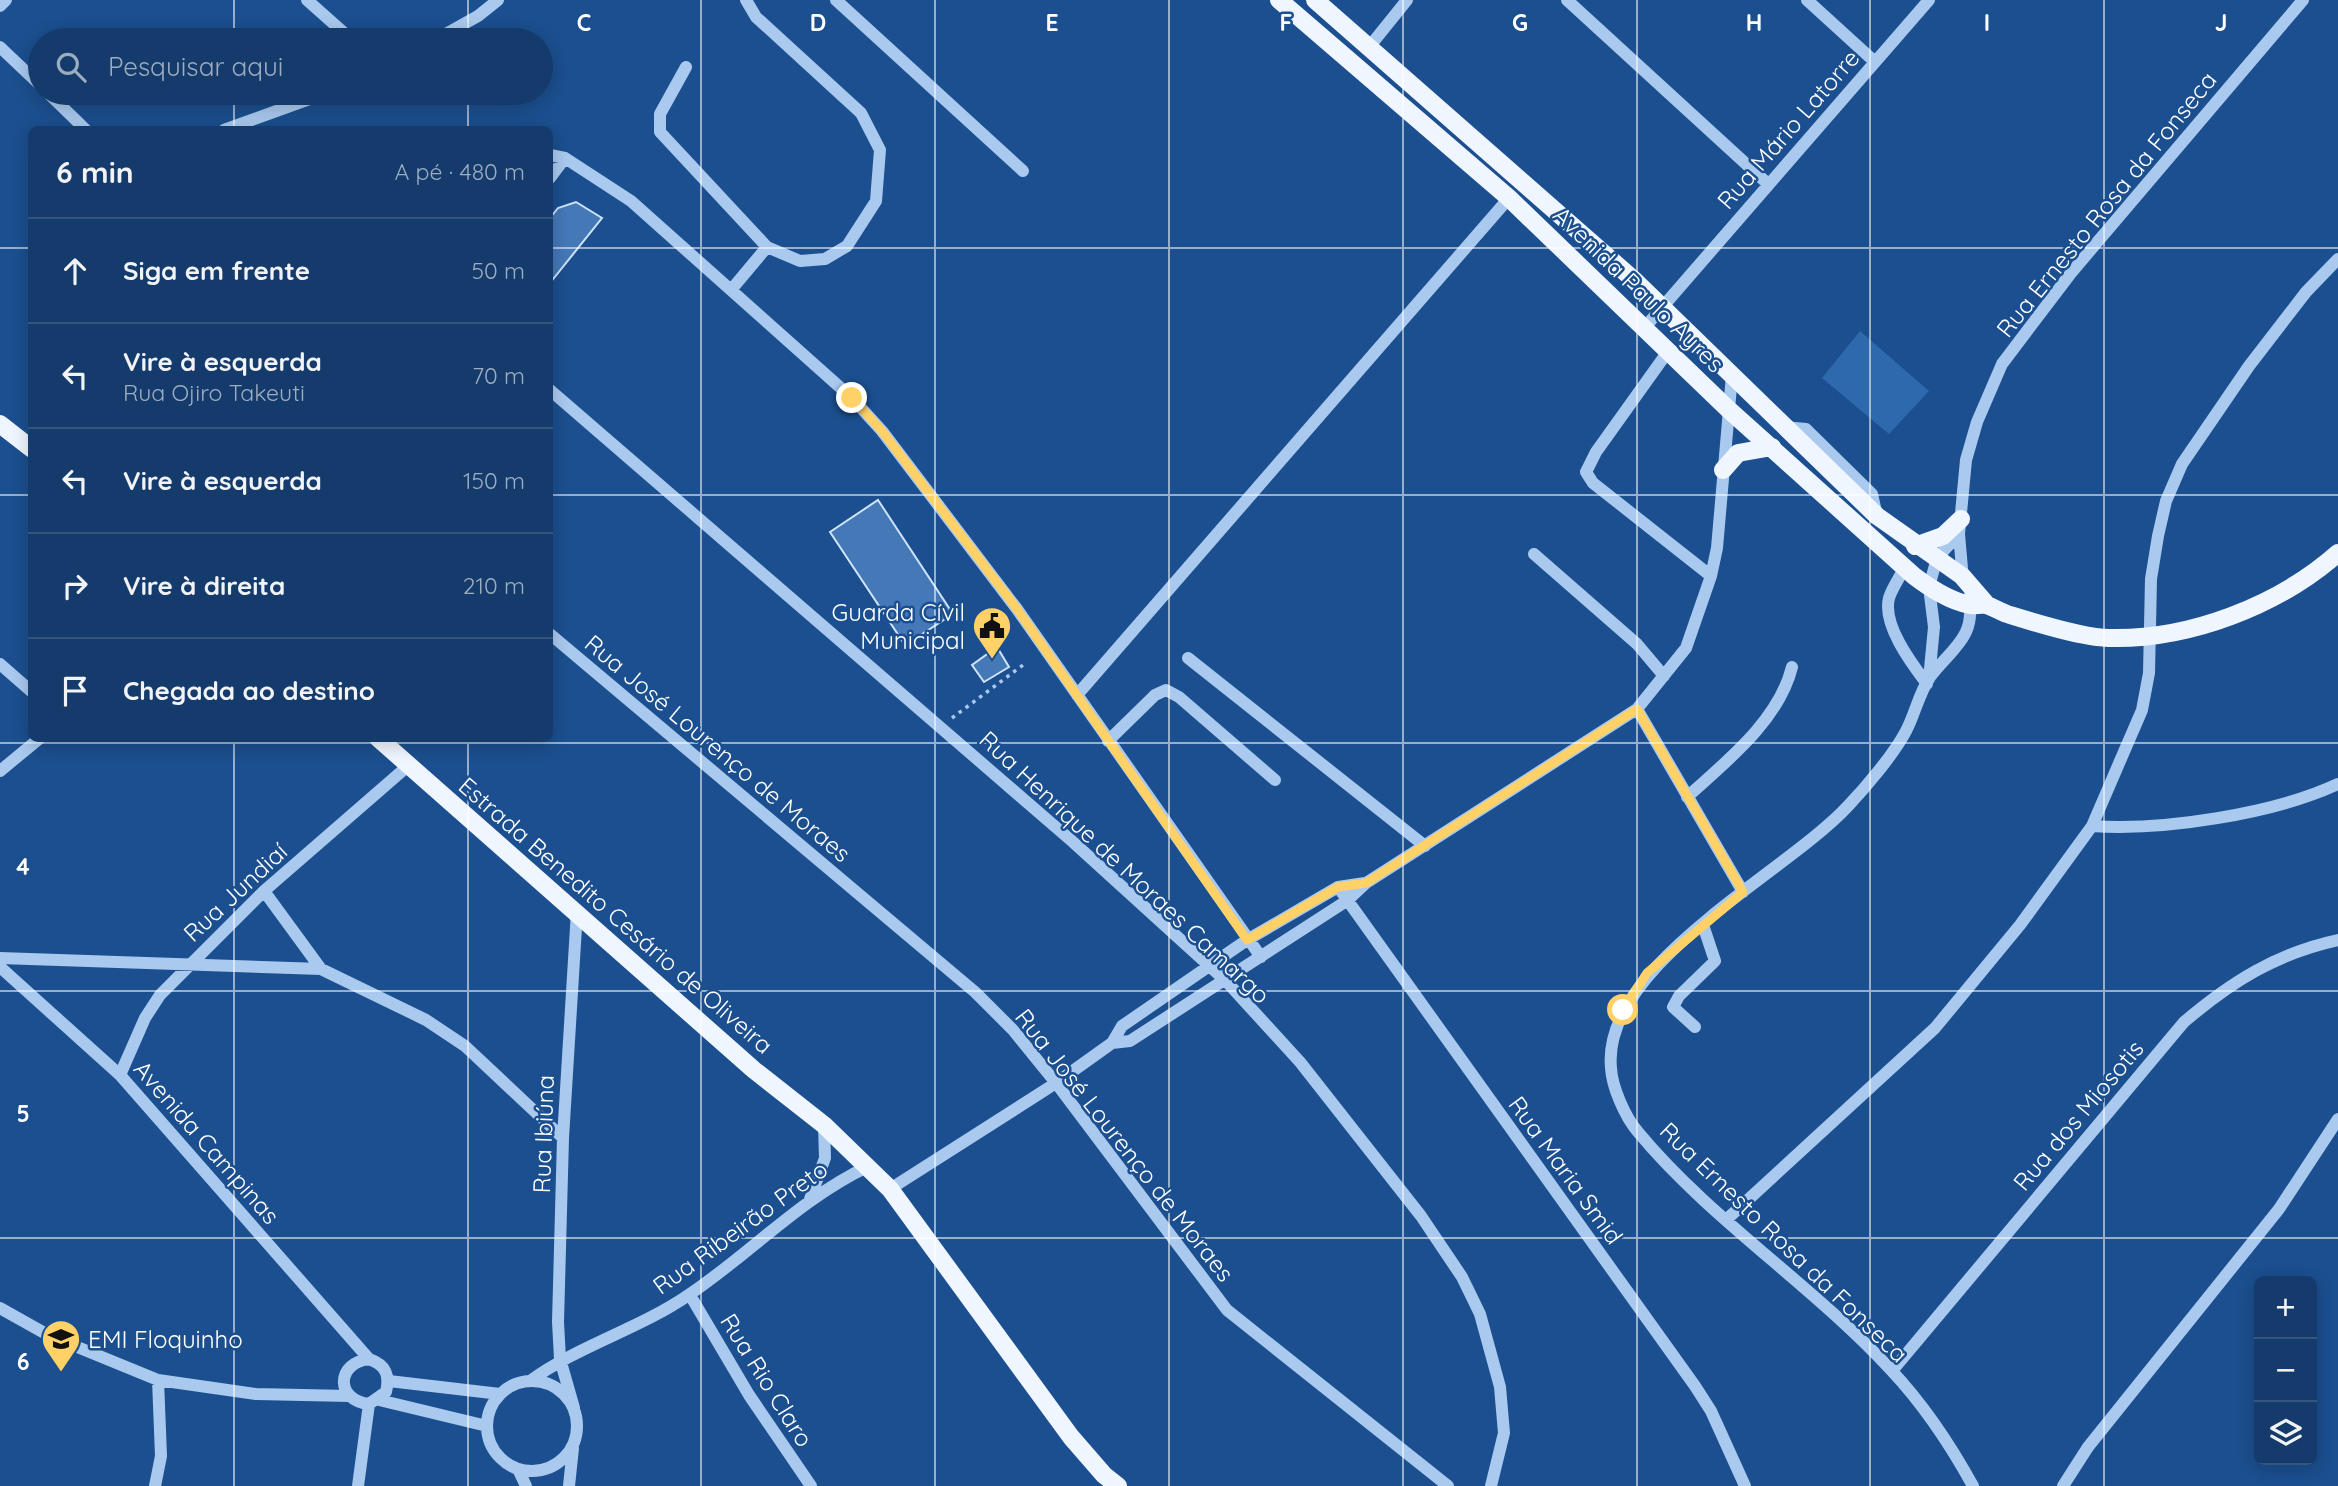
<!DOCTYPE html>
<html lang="pt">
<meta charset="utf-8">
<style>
body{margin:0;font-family:Quicksand,sans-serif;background:#1d4271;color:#f1f3f6}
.controls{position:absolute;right:21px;bottom:21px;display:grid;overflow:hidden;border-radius:10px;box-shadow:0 4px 18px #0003}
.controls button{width:63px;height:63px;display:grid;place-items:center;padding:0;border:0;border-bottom:2px solid #33557e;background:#143b6b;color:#f1f3f6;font:35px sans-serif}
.stop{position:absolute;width:21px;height:21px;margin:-16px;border:5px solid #ffd166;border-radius:50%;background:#fff}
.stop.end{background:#ffd166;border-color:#fff;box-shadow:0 2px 7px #0008}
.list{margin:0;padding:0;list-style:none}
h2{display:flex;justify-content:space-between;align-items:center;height:91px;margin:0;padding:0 28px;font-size:30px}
h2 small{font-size:23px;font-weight:400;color:#9dadc1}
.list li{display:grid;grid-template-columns:46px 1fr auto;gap:21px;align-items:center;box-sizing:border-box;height:105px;padding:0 28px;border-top:2px solid #33557e}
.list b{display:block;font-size:26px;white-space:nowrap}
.list p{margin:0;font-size:23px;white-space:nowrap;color:#9dadc1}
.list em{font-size:23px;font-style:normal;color:#9dadc1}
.icon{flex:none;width:38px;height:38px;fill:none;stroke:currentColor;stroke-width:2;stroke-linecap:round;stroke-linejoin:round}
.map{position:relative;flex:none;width:2338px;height:1486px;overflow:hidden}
.search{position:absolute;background:#143b6b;box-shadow:0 4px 18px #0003;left:28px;top:28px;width:525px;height:77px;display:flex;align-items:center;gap:18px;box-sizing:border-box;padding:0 24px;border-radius:38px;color:#9dadc1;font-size:26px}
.panel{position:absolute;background:#143b6b;box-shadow:0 4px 18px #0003;left:28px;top:126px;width:525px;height:616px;border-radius:10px}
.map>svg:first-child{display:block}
.green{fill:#2e69ad}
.building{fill:#4478b7;stroke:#cfe3fa;stroke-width:2}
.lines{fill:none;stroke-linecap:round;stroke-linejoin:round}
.path{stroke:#a9c9ee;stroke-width:3.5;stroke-dasharray:3.5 5;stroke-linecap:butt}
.minor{stroke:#a9c9ee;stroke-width:12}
.major{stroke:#f0f6ff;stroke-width:18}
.route{stroke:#ffd166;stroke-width:9}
.grid{fill:none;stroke:#fff;stroke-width:2;stroke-opacity:0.55}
.labels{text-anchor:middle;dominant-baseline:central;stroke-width:5;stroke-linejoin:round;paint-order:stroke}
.street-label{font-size:24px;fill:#fff;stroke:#1b4f8f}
.poi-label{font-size:24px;fill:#fff;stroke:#1b4f8f;text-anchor:end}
.grid-label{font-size:23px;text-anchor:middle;font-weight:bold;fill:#fff;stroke:#1b4f8f;stroke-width:5;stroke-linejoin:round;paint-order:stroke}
</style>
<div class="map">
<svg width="2338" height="1486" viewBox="0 0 2338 1486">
<rect width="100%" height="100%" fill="#1b4f8f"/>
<!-- green -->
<path class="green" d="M1860 331 1929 391 1889 434 1822 378Z"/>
<!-- building -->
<path class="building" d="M576 202 602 218 550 283V218L558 208Z
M878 500 953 614 905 645 830 532Z
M997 647 1009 667 984 682 972 665Z"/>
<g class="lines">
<!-- path -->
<path class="path" d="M952 718 1023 665"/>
<!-- minor -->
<path class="minor" d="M307 0 352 40
M836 0 1023 171
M1567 0 1768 184
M1807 0 1875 62
M0 6 6 0
M435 40 478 16 498 0
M1370 46 1407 0
M0 47 40 85
M686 67 660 114V132L767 247 800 261 825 259 847 246 876 201 880 150 861 113 756 17 746 0
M48 93 86 130
M224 130 326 93
M550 155 565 158 631 201 852 398 882 431 1017 609 1261 957
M550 178 565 158
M731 290 767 247
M1646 326 1929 0
M1669 350 1596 452 1586 472 1593 483 1711 576
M550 390 1073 842 1226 981 1300 1062 1421 1216 1462 1277 1480 1314 1500 1387 1504 1433 1491 1486
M1784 427 1806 429 1872 494 1877 516
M1534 554 1637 644 1664 676
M1905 567C1900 577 1892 588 1889 598 1882 625 1912 664 1927 684
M1963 580 1959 534 1966 460 1977 422 2002 364 2071 273 2303 0
M1968 598C1978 636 1950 650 1930 677 1919 693 1915 714 1906 731 1894 754 1866 787 1848 806 1785 874 1601 965 1611 1068 1612 1087 1625 1117 1638 1132 1710 1219 1815 1287 1891 1370 1923 1404 1951 1446 1973 1486
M550 634 975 992 1013 1030 1056 1083 1227 1310 1448 1486
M1188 658 1425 846
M0 664 32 692
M1929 679 1934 627 1929 587 1937 558 1959 534
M1077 695 1509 198
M1637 709 1743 892
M1108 741 1155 695 1166 690 1179 697 1275 780
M0 771 40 738
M1687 797C1727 761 1779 720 1792 667
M2092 826C2162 831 2274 814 2338 784
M1338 887 1695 1386 1711 1411 1745 1486
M264 891 321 969
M0 958 321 969 426 1020 465 1046 563 1138
M0 967 120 1075 369 1359C386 1365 390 1375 386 1392L369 1404C335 1400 336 1363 369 1359
M1695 1027 1673 1007 1679 996 1715 961 1703 925
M1112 1043 1130 1041 1348 900 1366 883 1637 709 1686 648 1711 576 1717 548 1732 375
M120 1075 145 1018 160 995 264 891 409 765
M890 1189 1056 1083 1112 1043 1122 1026 1247 940 1338 887 1365 883
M810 1199 825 1158 824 1125
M1727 1219 1935 1028 2020 925 2092 826 2142 710 2149 673 2151 579 2158 536 2166 501 2182 464 2249 366 2306 292 2338 259
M690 1295 749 1395 811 1486
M0 1308 48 1335 158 1380 256 1394 349 1396
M1892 1371 2184 1022C2231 982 2277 953 2338 940
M389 1381 500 1394
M530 1381C579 1345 640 1329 690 1294 752 1252 801 1198 869 1166
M487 1426a45 45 0 1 1 90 0a45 45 0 1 1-90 0Z
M379 1400 487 1426
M574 1408 560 1359 558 1322 563 1138 577 911
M518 1469 526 1486
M155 1486 161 1456 158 1380
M358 1486 369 1404
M569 1486 573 1448
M2063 1486 2088 1447 2279 1209 2338 1119"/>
<!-- major -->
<path class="major" d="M1279 0 1509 198 1728 409 1914 576C1930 588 1949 601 1970 605 1975 606 1981 604 1986 605 1994 607 2002 613 2010 615 2036 623 2084 638 2109 638 2189 640 2278 606 2338 553
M1315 0 1634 280 1877 516 1962 576 1987 605
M0 424 32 449
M1723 470 1738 453 1772 447
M1915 546 1943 536 1961 519
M378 738 754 1070 824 1125 890 1189 1071 1437 1104 1475 1118 1486"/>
</g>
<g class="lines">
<!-- route -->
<path class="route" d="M852 398 882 431 1017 609 1247 940 1338 887 1366 883 1637 709 1743 892 1647 973 1623 1010"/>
</g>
<!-- grid -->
<path class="grid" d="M234 0V40M468 0V40M701 0V1486M935 0V1486M1169 0V1486M1403 0V1486M1637 0V1486M1870 0V1486M2104 0V1486M234 93V130M468 93V130M0 248H32M550 248H2338M0 495H32M550 495H2338M234 738V1486M468 738V1486M0 743H2338M0 991H2338M0 1238H2338"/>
<!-- icons -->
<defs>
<g id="civic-pin" transform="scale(2.0125)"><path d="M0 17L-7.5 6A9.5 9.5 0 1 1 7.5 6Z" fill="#ffd166" stroke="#1b4f8f"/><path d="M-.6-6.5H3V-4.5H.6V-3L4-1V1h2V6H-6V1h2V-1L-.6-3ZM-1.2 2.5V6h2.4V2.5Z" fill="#111"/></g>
<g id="school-pin" transform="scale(2.0125)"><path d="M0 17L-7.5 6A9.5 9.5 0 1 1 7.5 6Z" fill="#ffd166" stroke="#1b4f8f"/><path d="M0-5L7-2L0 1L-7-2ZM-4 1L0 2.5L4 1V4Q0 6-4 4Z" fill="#111"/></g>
</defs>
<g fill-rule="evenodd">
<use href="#civic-pin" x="992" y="626"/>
<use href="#school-pin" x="61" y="1339"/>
</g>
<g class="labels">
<!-- street labels -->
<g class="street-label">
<text transform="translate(1788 129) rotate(-49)">Rua Mário Latorre</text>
<text transform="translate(2106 204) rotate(-51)">Rua Ernesto Rosa da Fonseca</text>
<text transform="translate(1639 289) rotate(44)">Avenida Paulo Ayres</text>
<text transform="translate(718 748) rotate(40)">Rua José Lourenço de Moraes</text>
<text transform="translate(1125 867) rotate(43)">Rua Henrique de Moraes Camargo</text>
<text transform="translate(235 892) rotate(-43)">Rua Jundiaí</text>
<text transform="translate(616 915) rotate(41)">Estrada Benedito Cesário de Oliveira</text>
<text transform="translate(2078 1115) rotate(-50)">Rua dos Miosotis</text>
<text transform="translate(543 1134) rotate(-88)">Rua Ibiúna</text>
<text transform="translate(207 1142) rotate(49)">Avenida Campinas</text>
<text transform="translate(1125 1145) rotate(52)">Rua José Lourenço de Moraes</text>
<text transform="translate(1566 1170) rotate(54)">Rua Maria Smid</text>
<text transform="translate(740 1227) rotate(-36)">Rua Ribeirão Preto</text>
<text transform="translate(1784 1242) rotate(44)">Rua Ernesto Rosa da Fonseca</text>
<text transform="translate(767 1380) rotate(58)">Rua Rio Claro</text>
</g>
<!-- poi labels -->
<g class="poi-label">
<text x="965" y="612">Guarda Cívil<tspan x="965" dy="28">Municipal</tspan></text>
<text x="88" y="1339" text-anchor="start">EMI Floquinho</text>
</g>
</g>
<g class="grid-label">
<text x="584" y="31">C</text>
<text x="818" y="31">D</text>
<text x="1052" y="31">E</text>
<text x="1286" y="31">F</text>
<text x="1520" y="31">G</text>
<text x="1754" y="31">H</text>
<text x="1987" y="31">I</text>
<text x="2221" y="31">J</text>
<text x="23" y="875">4</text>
<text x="23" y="1122">5</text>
<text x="23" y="1370">6</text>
</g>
</svg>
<div class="controls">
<button>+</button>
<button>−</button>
<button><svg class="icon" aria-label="layers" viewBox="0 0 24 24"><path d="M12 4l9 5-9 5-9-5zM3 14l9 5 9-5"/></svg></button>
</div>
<div class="stop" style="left:1623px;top:1010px"></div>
<div class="stop end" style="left:852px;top:398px"></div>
<div class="search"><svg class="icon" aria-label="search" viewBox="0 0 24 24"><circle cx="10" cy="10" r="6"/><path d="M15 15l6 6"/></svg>Pesquisar aqui</div>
<section class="panel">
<h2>6 min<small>A pé · 480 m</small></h2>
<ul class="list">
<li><svg class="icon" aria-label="ahead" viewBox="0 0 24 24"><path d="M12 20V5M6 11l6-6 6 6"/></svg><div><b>Siga em frente</b></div><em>50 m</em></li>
<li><svg class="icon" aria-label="left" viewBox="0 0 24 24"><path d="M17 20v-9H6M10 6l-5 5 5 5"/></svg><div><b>Vire à esquerda</b><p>Rua Ojiro Takeuti</p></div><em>70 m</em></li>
<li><svg class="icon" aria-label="left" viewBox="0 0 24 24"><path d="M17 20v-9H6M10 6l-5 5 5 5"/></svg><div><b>Vire à esquerda</b></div><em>150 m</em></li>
<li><svg class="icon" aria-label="right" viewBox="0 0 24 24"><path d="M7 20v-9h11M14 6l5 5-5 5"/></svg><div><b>Vire à direita</b></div><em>210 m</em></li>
<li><svg class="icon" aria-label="arrive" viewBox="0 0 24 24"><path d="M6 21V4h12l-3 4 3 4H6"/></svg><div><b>Chegada ao destino</b></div></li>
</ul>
</section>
</div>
